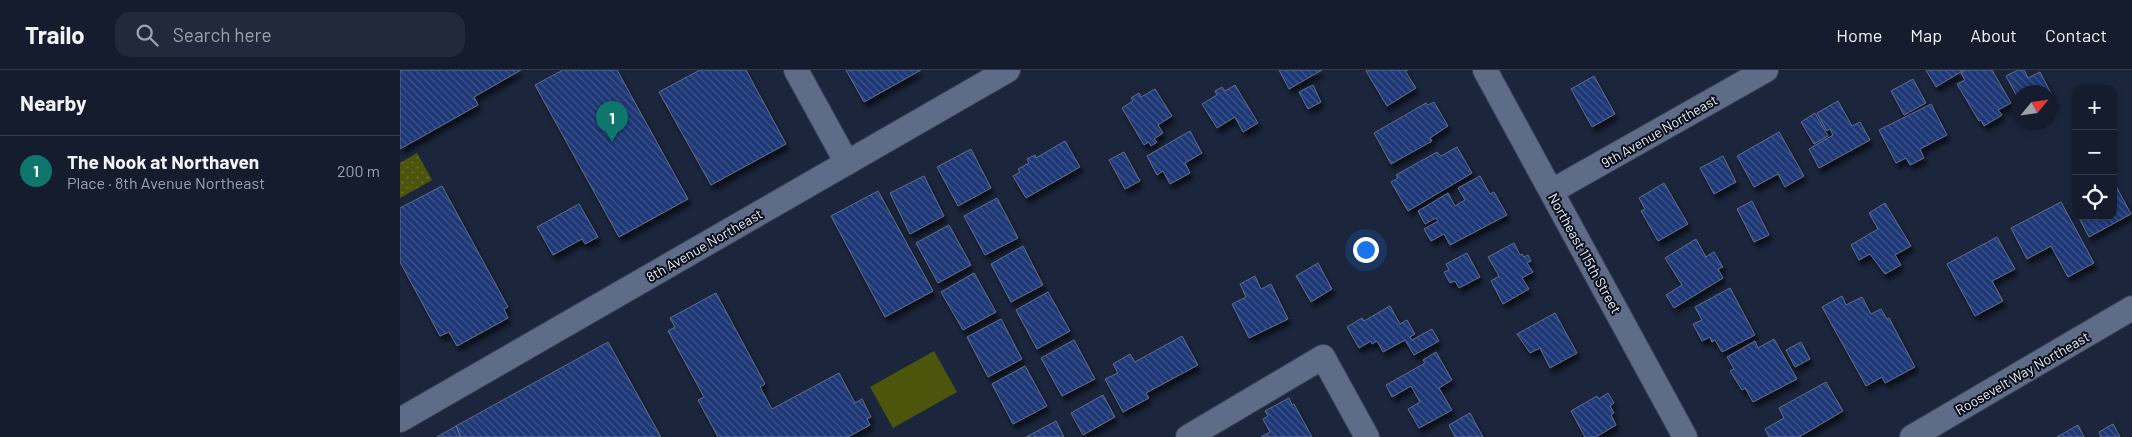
<!DOCTYPE html>
<meta charset="utf-8">
<style>
body{margin:0;font-family:Barlow,sans-serif;background:#21293a;color:#f1f3f6}
.controls{position:absolute;right:15px;top:15px;display:grid;overflow:hidden;border-radius:10px;box-shadow:0 2px 8px #0003}
.controls button{width:45px;height:45px;display:grid;place-items:center;padding:0;border:0;border-bottom:1px solid #333a4a;background:#141c2e;color:#f1f3f6;font:25px sans-serif}
.compass{position:absolute;left:1612px;top:15px;width:45px;height:45px;border-radius:50%;background:#141c2e;box-shadow:0 2px 8px #0003;rotate:61deg}
.you{position:absolute;left:965px;top:179px;width:18px;height:18px;margin:-12px;border:4px solid #fff;border-radius:50%;background:#1a73e8;box-shadow:0 0 0 8px #1a73e833}
.badge{display:grid;place-items:center;width:32px;height:32px;border-radius:50%;background:#0f766e;color:#fff;font-size:16px;font-weight:700}
.pin{position:absolute;translate:-50% -41px;filter:drop-shadow(0 1px 2px #0008)}
.pin::after{content:'';position:absolute;top:26px;width:18px;height:15px;background:inherit;clip-path:polygon(0 0,100% 0,50% 100%)}
.list{margin:0;padding:0;list-style:none}
h2{display:flex;justify-content:space-between;align-items:center;height:65px;margin:0;padding:0 20px;font-size:21px}
h2 small{font-size:16px;font-weight:400;color:#9da1aa}
.list li{display:grid;grid-template-columns:32px 1fr auto;gap:15px;align-items:center;box-sizing:border-box;height:70px;padding:0 20px;border-top:1px solid #333a4a}
.list b{display:block;font-size:19px;white-space:nowrap}
.list p{margin:0;font-size:16px;white-space:nowrap;color:#9da1aa}
.list em{font-size:16px;font-style:normal;color:#9da1aa}
.icon{flex:none;width:28px;height:28px;fill:none;stroke:currentColor;stroke-width:2;stroke-linecap:round;stroke-linejoin:round}
.map{position:relative;flex:none;width:1732px;height:367px;overflow:hidden}
header{display:flex;align-items:center;gap:30px;box-sizing:border-box;height:70px;padding:0 25px;background:#141c2e;border-bottom:1px solid #333a4a}
header strong{font-size:24px}
nav{display:flex;gap:28px;margin-inline-start:auto;font-size:18px}
.search{width:350px;height:45px;background:#21293a;display:flex;align-items:center;gap:12px;box-sizing:border-box;padding:0 18px;border-radius:15px;color:#9da1aa;font-size:19px}
main{display:flex}
aside{flex:1;background:#141c2e}
.map>svg:first-child{display:block}
.green{fill:url(#green-dots)}
.pitch{fill:#4b560c}
.building{fill:url(#building-back-hatch);stroke:#606d88;filter:url(#shadow)}
.lines{fill:none;stroke-linecap:round;stroke-linejoin:round}
.minor-casing{stroke:#3c4458;stroke-width:26}
.minor{stroke:#5f6c88;stroke-width:24}
.labels{text-anchor:middle;dominant-baseline:central;stroke-width:4;stroke-linejoin:round;paint-order:stroke}
.street-label{font-size:14px;fill:#e5edfd;stroke:#0a0f1a}
</style>
<header>
<strong>Trailo</strong>
<div class="search"><svg class="icon" aria-label="search" viewBox="0 0 24 24"><circle cx="10" cy="10" r="6"/><path d="M15 15l6 6"/></svg>Search here</div>
<nav><a>Home</a><a>Map</a><a>About</a><a>Contact</a></nav>
</header>
<main>
<aside>
<h2>Nearby<small></small></h2>
<ul class="list">
<li><span class="badge">1</span><div><b>The Nook at Northaven</b><p>Place · 8th Avenue Northeast</p></div><em>200 m</em></li>
</ul>
</aside>
<div class="map">
<svg width="1732" height="367" viewBox="0 0 1732 367">
<defs>
<pattern id="green-dots" width="8" height="8" patternUnits="userSpaceOnUse" patternTransform="scale(1.25)"><rect width="8" height="8" fill="#4b560c"/><path d="M2 2h.1M6 6h.1" fill="none" stroke="#656f30" stroke-width="1.8" stroke-linecap="round"/></pattern>
<pattern id="building-back-hatch" width="6" height="6" patternUnits="userSpaceOnUse" patternTransform="scale(1.25)"><rect width="6" height="6" fill="#1f3877"/><path d="M-1 5l2 2M0 0l6 6M5-1l2 2" fill="none" stroke="#3f558b"/></pattern>
<filter id="shadow"><feDropShadow dx="3" dy="5.5" stdDeviation="2.5" flood-color="#0009"/></filter>
</defs>
<rect width="100%" height="100%" fill="#1b263d"/>
<!-- green -->
<path class="green" d="M17 83 32 110 0 128V93Z"/>
<!-- pitch -->
<path class="pitch" d="M534 281 557 322 493 358 470 317Z"/>
<!-- building -->
<path class="building" d="M0 0H121L74 27 78 35 0 79Z
M163 0H217L288 129 219 167 135 15Z
M300 0H346L386 74 311 115 259 22Z
M446 0H521L464 32Z
M879 0H922L889 19Z
M968 0H1008L1005 1 1016 18 987 36 966 1Z
M1526 0H1564L1536 17Z
M1566 0H1592L1611 33 1598 40 1602 45 1584 56 1581 50 1579 51 1557 14 1565 10 1561 3Z
M1618 0H1624L1628 8 1640 2 1656 33 1650 36V22H1620V32L1606 6Z
M1194 6 1215 44 1192 57 1171 19Z
M1513 9 1526 33 1504 45 1491 21Z
M835 15 858 53 843 62 835 47 817 58 802 34 817 25 815 21 822 17 825 21Z
M913 15 921 32 908 39 899 22Z
M755 19 772 46 758 55 763 63 754 69 757 72 751 76 749 72 744 75 722 38 733 31 731 28 739 23 741 27Z
M1438 31 1452 56 1460 52 1470 70 1419 98 1409 79 1433 65 1430 59 1427 61 1417 43Z
M1034 32 1048 56 1030 68 1032 71 991 94 974 63 1026 33 1028 35Z
M1531 34 1547 65 1520 79 1524 88 1510 95 1506 88 1496 93 1479 60Z
M1415 43 1428 66 1414 74 1401 52Z
M790 61 802 83 785 93 790 103 770 114 763 101 757 105 747 86Z
M1379 62 1404 106 1385 117 1378 104 1354 117 1337 86Z
M665 71 680 97 626 128 613 106 620 102 618 99 629 93 627 89 635 85 636 88Z
M1057 77 1072 103 1008 141 991 112 998 108 996 105 1037 82 1041 86Z
M571 79 591 118 558 136 537 97Z
M724 82 740 111 725 119 709 90Z
M1323 86 1336 112 1314 124 1300 98Z
M524 106 544 146 510 164 490 123Z
M1080 106 1090 124 1094 122 1107 145 1050 175 1044 164 1031 171 1024 159 1038 151 1036 148 1025 154 1018 141 1048 123 1055 136 1065 130 1058 118Z
M1264 113 1288 154 1258 171 1241 141 1245 139 1239 128Z
M42 116 108 237 104 239 108 248 57 276 49 262 40 266 0 192V138Z
M1717 118 1731 144 1689 167 1678 146H1713V120Z
M478 121 533 221 485 247 431 146Z
M597 128 618 168 585 185 564 146Z
M1352 131 1369 165 1354 172 1337 139Z
M1661 132 1694 193 1668 207 1651 176 1627 189 1611 158Z
M1485 133 1511 176 1495 185 1501 195 1485 204 1470 184 1459 190 1451 175 1478 159 1469 143Z
M179 134 198 167 185 174 182 169 153 185 137 157Z
M549 155 571 195 538 213 516 173Z
M1597 167 1615 199 1592 211 1603 231 1575 246 1547 194Z
M1296 169 1306 187 1314 182 1323 197 1318 199 1323 208 1274 238 1266 225 1282 215 1265 188Z
M1114 173 1120 185 1122 184 1124 187 1128 185 1131 191 1127 193 1133 202 1122 208 1129 219 1103 234 1091 211 1099 206 1088 187Z
M623 176 643 215 611 232 591 194Z
M1067 183 1080 207 1059 218 1055 211 1050 213 1044 202 1049 200 1046 194Z
M918 193 932 219 911 232 896 206Z
M574 203 596 242 563 260 541 222Z
M855 206 861 219 871 214 888 249 849 268 832 234 846 227 840 214Z
M1330 218 1355 265 1322 282 1315 270 1312 272 1310 267 1302 271 1293 254 1302 250 1295 237Z
M648 222 670 261 637 279 616 240Z
M316 223 365 314 360 317 372 339 439 303 455 333 462 329 471 347 467 349 470 355 448 367H318L298 330 304 327 268 261 275 257 270 248Z
M1442 226 1446 235 1462 227 1471 244 1481 239 1487 249 1489 248 1515 297 1485 313 1482 307 1466 316 1422 237Z
M990 236 1000 254 1007 250 1015 264 1010 267 1012 270 1032 259 1039 271 1014 285 1005 270 983 282 977 271 972 274 971 271 959 278 947 257 962 248 964 251Z
M1155 243 1177 283 1150 298 1140 278 1130 283 1117 264Z
M601 249 622 289 588 307 567 267Z
M782 266 798 295 746 323 749 328 723 342 705 309 718 303 713 294 730 284 735 292Z
M1374 269 1397 309 1353 332 1345 318 1342 320 1330 301 1334 299 1327 287 1355 271 1358 278Z
M674 270 695 309 662 326 641 288Z
M208 272 261 367H61L56 356Z
M1401 272 1410 289 1395 297 1386 280Z
M1036 282 1052 310 1039 318 1052 340 1019 358 1008 339 1020 332 1011 316 992 327 986 315 1025 293 1023 290Z
M625 296 647 336 613 354 592 314Z
M1426 312 1443 341 1399 367H1369L1365 359 1384 348 1379 338Z
M1208 323 1214 333 1210 336 1214 343 1211 345 1216 355 1196 367H1185L1171 341 1197 326 1199 329Z
M703 325 715 347 683 365 671 343Z
M889 328 892 335 894 334 912 367H861L870 362 863 349 868 346 865 341Z
M1070 343 1083 367H1055L1049 355Z
M656 351 664 367H626Z
M1713 354 1720 367H1701L1699 362Z
M1678 355 1684 367H1657Z
M56 356 61 367H37Z"/>
<g class="lines">
<!-- minor casing -->
<g class="minor-casing">
<path id="minor" d="M396 0 447 93
M1085 0 1285 367
M1152 121 1366 0
M0 350 608 0
M788 367 923 287 967 367
M1512 367 1732 238"/>
</g>
<!-- minor -->
<use href="#minor" class="minor"/>
</g>
<g class="labels">
<!-- street labels -->
<g class="street-label">
<text transform="translate(1259 61) rotate(-30)">9th Avenue Northeast</text>
<text transform="translate(304 175) rotate(-30)">8th Avenue Northeast</text>
<text transform="translate(1185 183) rotate(61)">Northeast 115th Street</text>
<text transform="translate(1622 303) rotate(-30)">Roosevelt Way Northeast</text>
</g>
</g>
</svg>
<div class="controls">
<button>+</button>
<button>−</button>
<button><svg class="icon" aria-label="locate" viewBox="0 0 24 24"><circle cx="12" cy="12" r="6"/><path d="M12 2v4M12 18v4M2 12h4M18 12h4"/></svg></button>
</div>
<svg class="compass" viewBox="-18 -18 36 36"><path d="M0-13l5 13h-10z" fill="#e53935"/><path d="M0 13l5-13h-10z" fill="#9da1aa"/></svg>
<div class="you"></div>
<div class="pin badge" style="left:212px;top:72px">1</div>
</div>
</main>
